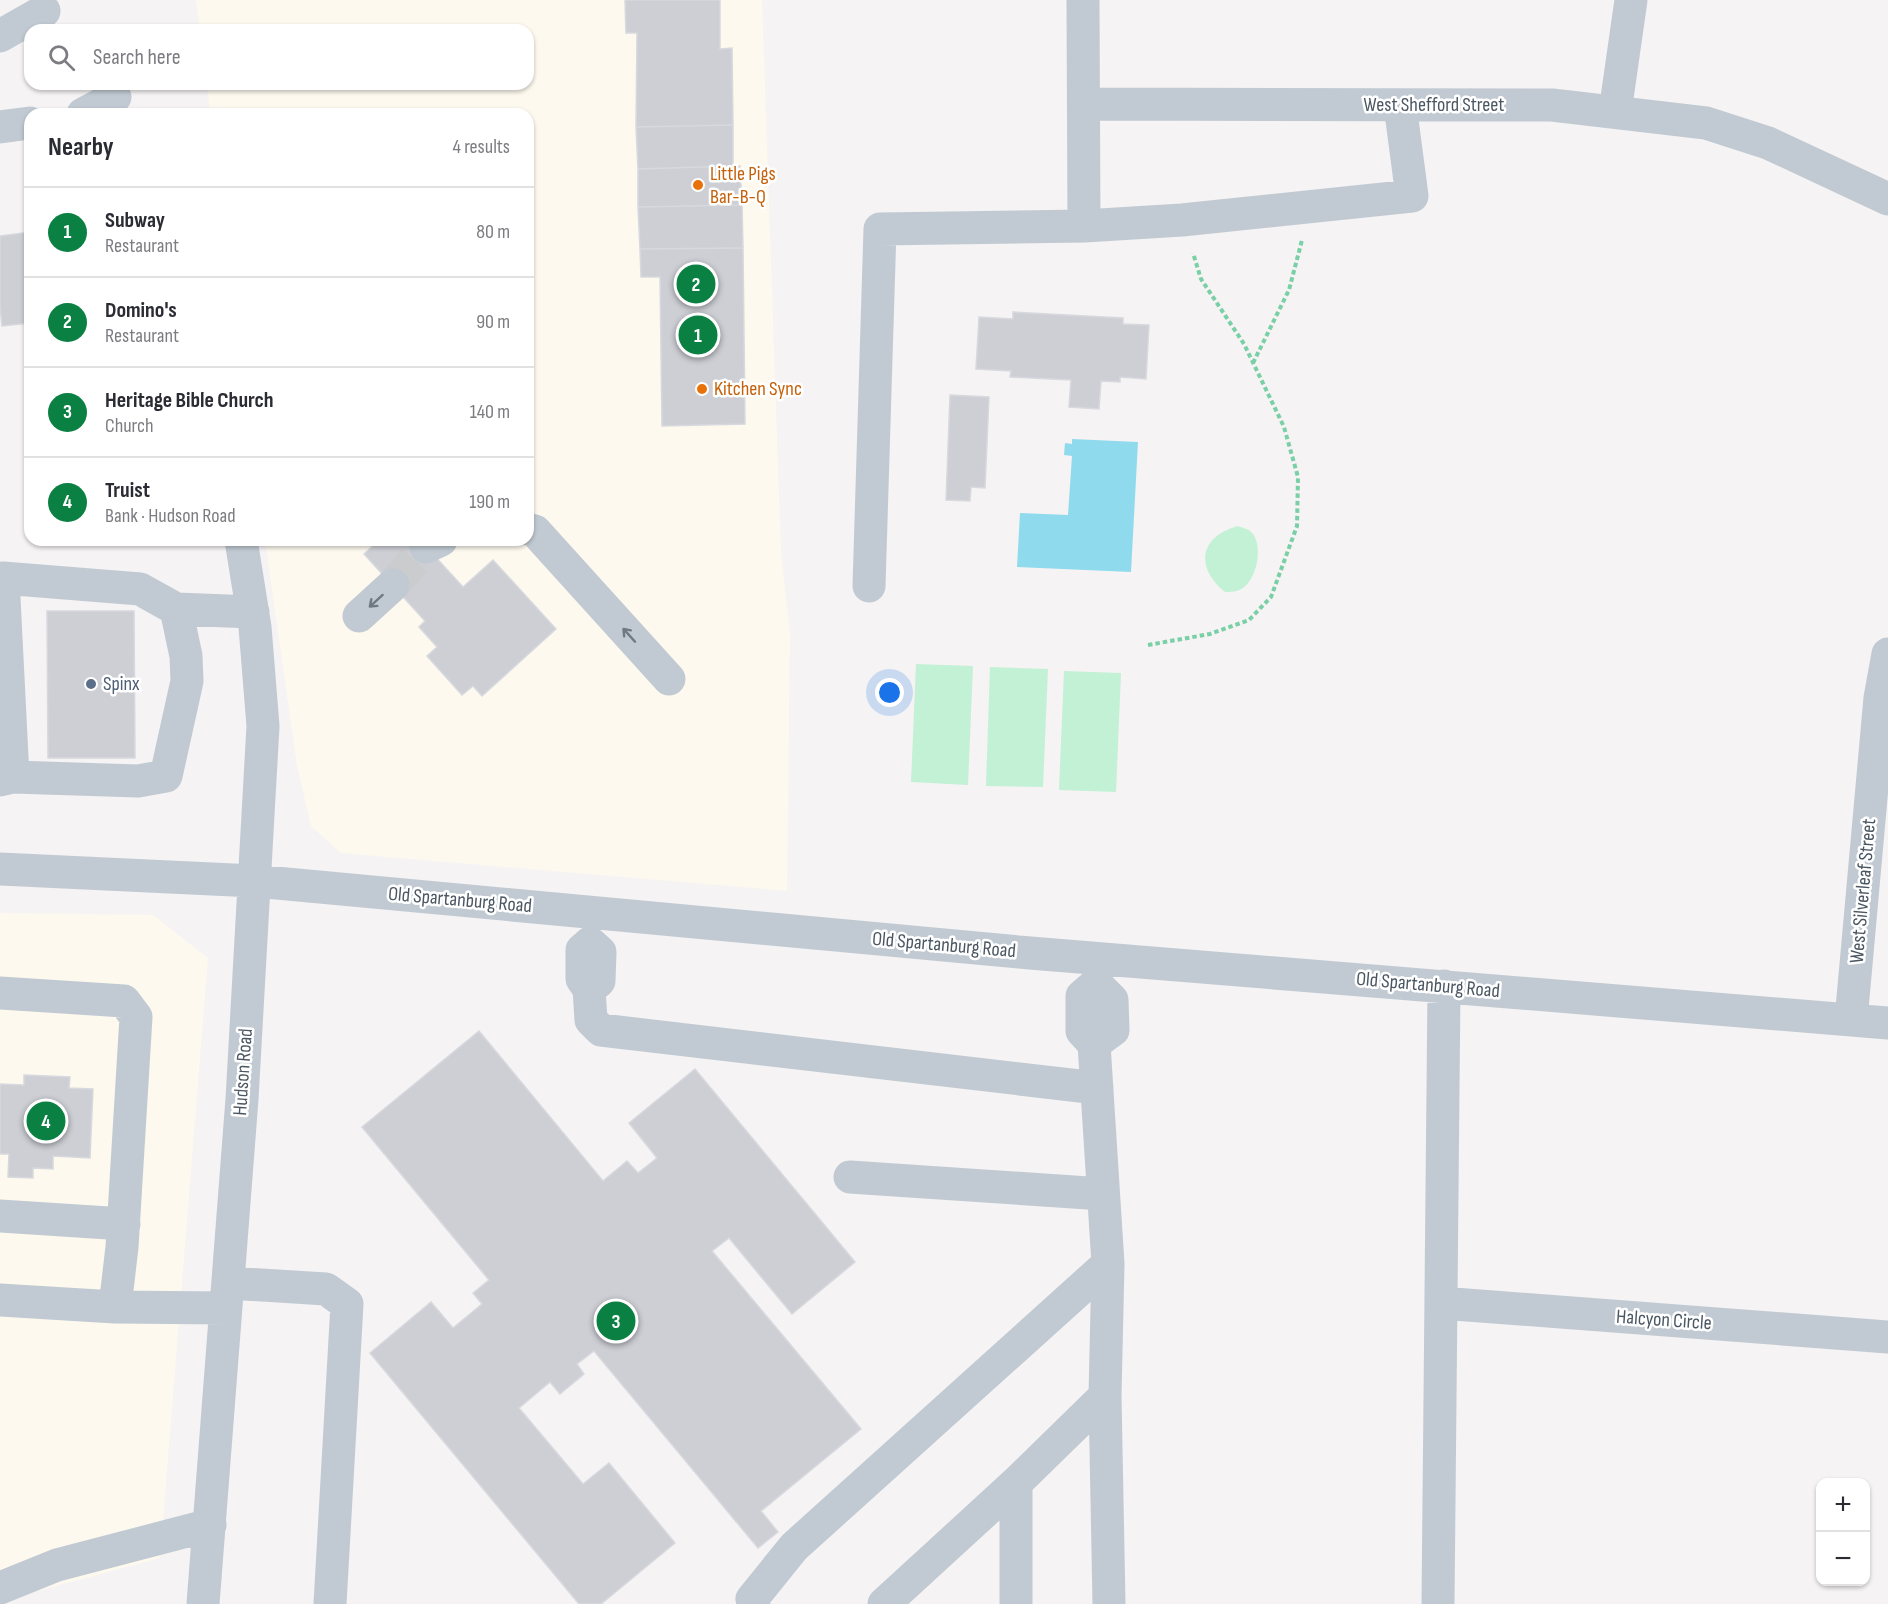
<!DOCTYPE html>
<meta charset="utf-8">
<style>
body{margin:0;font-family:"Sofia Sans Condensed",sans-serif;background:#f7f7f7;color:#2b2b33}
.controls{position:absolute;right:18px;bottom:18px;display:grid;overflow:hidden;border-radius:12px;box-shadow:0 2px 4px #0004}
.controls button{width:54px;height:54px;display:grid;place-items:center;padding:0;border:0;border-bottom:2px solid #e1e1e2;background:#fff;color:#2b2b33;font:30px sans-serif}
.you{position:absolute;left:890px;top:693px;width:21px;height:21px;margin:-15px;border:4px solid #fff;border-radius:50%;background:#1a73e8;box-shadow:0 0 0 9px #1a73e833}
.badge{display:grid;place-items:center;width:39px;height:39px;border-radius:50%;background:#0b8043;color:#fff;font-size:20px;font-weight:700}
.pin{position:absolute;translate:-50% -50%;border:3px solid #fff;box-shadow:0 2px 6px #0006}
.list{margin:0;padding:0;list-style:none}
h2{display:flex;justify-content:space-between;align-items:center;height:78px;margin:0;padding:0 24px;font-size:26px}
h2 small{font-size:20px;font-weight:400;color:#7c7c81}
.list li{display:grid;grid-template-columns:39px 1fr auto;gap:18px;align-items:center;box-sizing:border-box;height:90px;padding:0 24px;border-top:2px solid #e1e1e2}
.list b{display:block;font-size:22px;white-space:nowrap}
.list p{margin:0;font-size:20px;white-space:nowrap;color:#7c7c81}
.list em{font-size:20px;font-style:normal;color:#7c7c81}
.icon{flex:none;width:33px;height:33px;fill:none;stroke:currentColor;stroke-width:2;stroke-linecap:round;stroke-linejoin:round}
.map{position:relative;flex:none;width:1888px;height:1604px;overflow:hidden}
.search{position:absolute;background:#fff;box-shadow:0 2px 4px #0004;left:24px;top:24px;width:510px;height:66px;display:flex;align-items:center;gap:15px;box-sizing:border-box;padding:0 21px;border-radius:18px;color:#7c7c81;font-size:22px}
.panel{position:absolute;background:#fff;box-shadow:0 2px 4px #0004;left:24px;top:108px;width:510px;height:438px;border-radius:18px}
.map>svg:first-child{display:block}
.commercial{fill:#fdf9ef}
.green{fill:#c3f1d5}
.water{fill:#90daee}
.building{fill:#cdcfd5;stroke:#d7d9de;stroke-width:1.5}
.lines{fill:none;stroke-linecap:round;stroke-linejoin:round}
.minor-tunnel{stroke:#caccce;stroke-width:33;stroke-dasharray:33 16;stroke-linecap:butt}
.path{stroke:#7ad0a6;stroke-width:4;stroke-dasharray:4.5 3;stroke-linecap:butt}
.minor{stroke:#c1cad2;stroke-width:33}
.oneway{stroke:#6e7983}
.food-dot{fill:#e8710a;stroke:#fff;stroke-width:2}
.service-dot{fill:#5c6f8a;stroke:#fff;stroke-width:2}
.labels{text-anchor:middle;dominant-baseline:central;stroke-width:5;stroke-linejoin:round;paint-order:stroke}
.street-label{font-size:20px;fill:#4a5661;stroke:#fff}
.food-label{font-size:20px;fill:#c56008;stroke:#fff;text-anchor:start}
.service-label{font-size:20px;fill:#4e5e75;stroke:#fff;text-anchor:start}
</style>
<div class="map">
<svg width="1888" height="1604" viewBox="0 0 1888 1604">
<rect width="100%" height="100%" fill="#f5f3f3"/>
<!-- commercial -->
<path class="commercial" d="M196 0H762L781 553 790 634 787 891 341 853 311 826 297 766 265 540H528V114H210L207 84H528V30H200Z
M0 913 153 915 208 958 160 1558 0 1601Z"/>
<!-- green -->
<path class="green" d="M1238 526C1242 528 1249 529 1251 532 1265 545 1256 584 1239 590 1235 592 1229 592 1225 592 1194 567 1200 536 1238 526Z
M916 664 973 666 968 785 911 782Z
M990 667 1048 669 1043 787 986 786Z
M1064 671 1121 673 1116 792 1059 790Z"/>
<!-- water -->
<path class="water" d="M1072 439 1138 442 1131 572 1017 567 1020 513 1068 515 1072 456 1064 455 1065 443 1072 444Z"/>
<!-- building -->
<path class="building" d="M625 0H720V49L732 48 733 125 636 127 637 33H626Z
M733 125V166L638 169 636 127Z
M733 166H740L742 205 638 207V169Z
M742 205 743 248 640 249 638 207Z
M30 232V323L2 326 0 307V236Z
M743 248 745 424 662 426 660 277H641L640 249Z
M1013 312 1123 318V324L1149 325 1146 379 1120 377V382L1101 381 1099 409 1069 407 1071 380 1010 377 1011 371 976 369 979 317 1013 319Z
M950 395 989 397 985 488 971 487 970 501 946 500Z
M379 540H420L463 587 493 560 556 629 482 696 473 686 462 695 427 656 437 647 419 627 425 621 364 554Z
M47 611H134L135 758H48Z
M479 1031 603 1181 627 1161 638 1173 657 1158 629 1123 695 1069 855 1262 792 1314 729 1238 712 1251 861 1429 761 1511 778 1532 758 1548 594 1351 577 1364 584 1374 560 1394 550 1382 519 1408 583 1484 609 1463 675 1543 601 1604H579L370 1353 431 1302 453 1328 482 1304 473 1293 489 1280 362 1127Z
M24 1075 70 1077 69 1088 93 1089 90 1158 53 1156V1169L33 1168V1178L8 1177 9 1154H0V1084L24 1085Z"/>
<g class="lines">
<!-- minor-tunnel -->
<path class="minor-tunnel" d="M393 585 426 547"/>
<!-- path -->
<path class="path" d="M1253 363 1289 290 1302 240
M1148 645 1210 634 1249 620 1271 597 1297 526 1298 477 1284 427 1244 344 1201 279 1193 253"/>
<!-- minor -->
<path class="minor" d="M1083 0 1084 226
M0 36 44 11
M1085 104 1552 105 1706 123 1768 143 1888 199
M1615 112 1631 0
M83 114 115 97
M0 127 30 123
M528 529 535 531 669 679
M426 547 441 540
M869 586 880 229 1084 226 1182 220 1412 196 1400 105
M359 616 393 585
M13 777 3 578 140 589 176 609
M0 780 13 777 138 781 166 776 187 681 186 656 176 609 253 612
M0 869 254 881 1030 953 1888 1023
M589 989 599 981 600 952 590 943 582 950V979L589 989 591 1020 601 1030 1097 1088
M0 993 124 1001 136 1017 122 1247 115 1307 0 1300
M1851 1020 1880 698 1888 654
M850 1177 1103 1194
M0 1216 124 1224
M228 1283 326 1289 347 1304 330 1604
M1441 1303 1888 1337
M115 1307 226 1308
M1105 1396 1109 1604
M1016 1483V1604
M0 1588 57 1565 210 1525
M203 1604 242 1099 263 726 255 627 241 540
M754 1604 752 1599 794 1547 1108 1264 1094 1044 1082 1031V996L1096 984 1112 1000 1113 1030 1094 1044
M884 1604 1016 1483 1105 1396 1108 1264
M1438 1604 1444 986"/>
</g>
<!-- one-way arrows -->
<defs><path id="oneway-shaft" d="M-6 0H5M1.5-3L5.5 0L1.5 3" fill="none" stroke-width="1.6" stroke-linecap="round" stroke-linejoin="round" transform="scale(1.5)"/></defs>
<g class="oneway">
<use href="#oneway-shaft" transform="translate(376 601) rotate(138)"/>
<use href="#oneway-shaft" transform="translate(629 635) rotate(-132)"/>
</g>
<!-- markers -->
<g class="food-dot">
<circle cx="698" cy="185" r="6"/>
<circle cx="702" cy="389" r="6"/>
</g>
<circle class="service-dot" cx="91" cy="684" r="6"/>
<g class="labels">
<!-- street labels -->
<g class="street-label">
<text x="1434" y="105">West Shefford Street</text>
<text transform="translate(1863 891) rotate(-85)">West Silverleaf Street</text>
<text transform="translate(460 900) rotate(5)">Old Spartanburg Road</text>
<text transform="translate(944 945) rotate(5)">Old Spartanburg Road</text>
<text transform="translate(1428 985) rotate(5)">Old Spartanburg Road</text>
<text transform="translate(243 1072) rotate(-86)">Hudson Road</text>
<text transform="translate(1664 1320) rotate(4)">Halcyon Circle</text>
</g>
<!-- food labels -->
<g class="food-label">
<text x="710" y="174">Little Pigs<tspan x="710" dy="23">Bar-B-Q</tspan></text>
<text x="714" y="389">Kitchen Sync</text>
</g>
<!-- service labels -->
<g class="service-label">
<text x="103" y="684">Spinx</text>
</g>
</g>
</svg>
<div class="controls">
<button>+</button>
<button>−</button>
</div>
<div class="you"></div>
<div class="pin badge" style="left:698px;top:335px">1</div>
<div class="pin badge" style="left:696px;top:284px">2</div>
<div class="pin badge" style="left:616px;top:1321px">3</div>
<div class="pin badge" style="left:46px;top:1121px">4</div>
<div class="search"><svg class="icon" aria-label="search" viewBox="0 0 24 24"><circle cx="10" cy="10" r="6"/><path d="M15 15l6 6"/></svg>Search here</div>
<section class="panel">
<h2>Nearby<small>4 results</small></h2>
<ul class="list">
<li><span class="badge">1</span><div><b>Subway</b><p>Restaurant</p></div><em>80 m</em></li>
<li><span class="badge">2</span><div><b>Domino's</b><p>Restaurant</p></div><em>90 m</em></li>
<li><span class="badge">3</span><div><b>Heritage Bible Church</b><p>Church</p></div><em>140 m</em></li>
<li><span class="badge">4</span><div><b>Truist</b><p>Bank · Hudson Road</p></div><em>190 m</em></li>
</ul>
</section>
</div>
